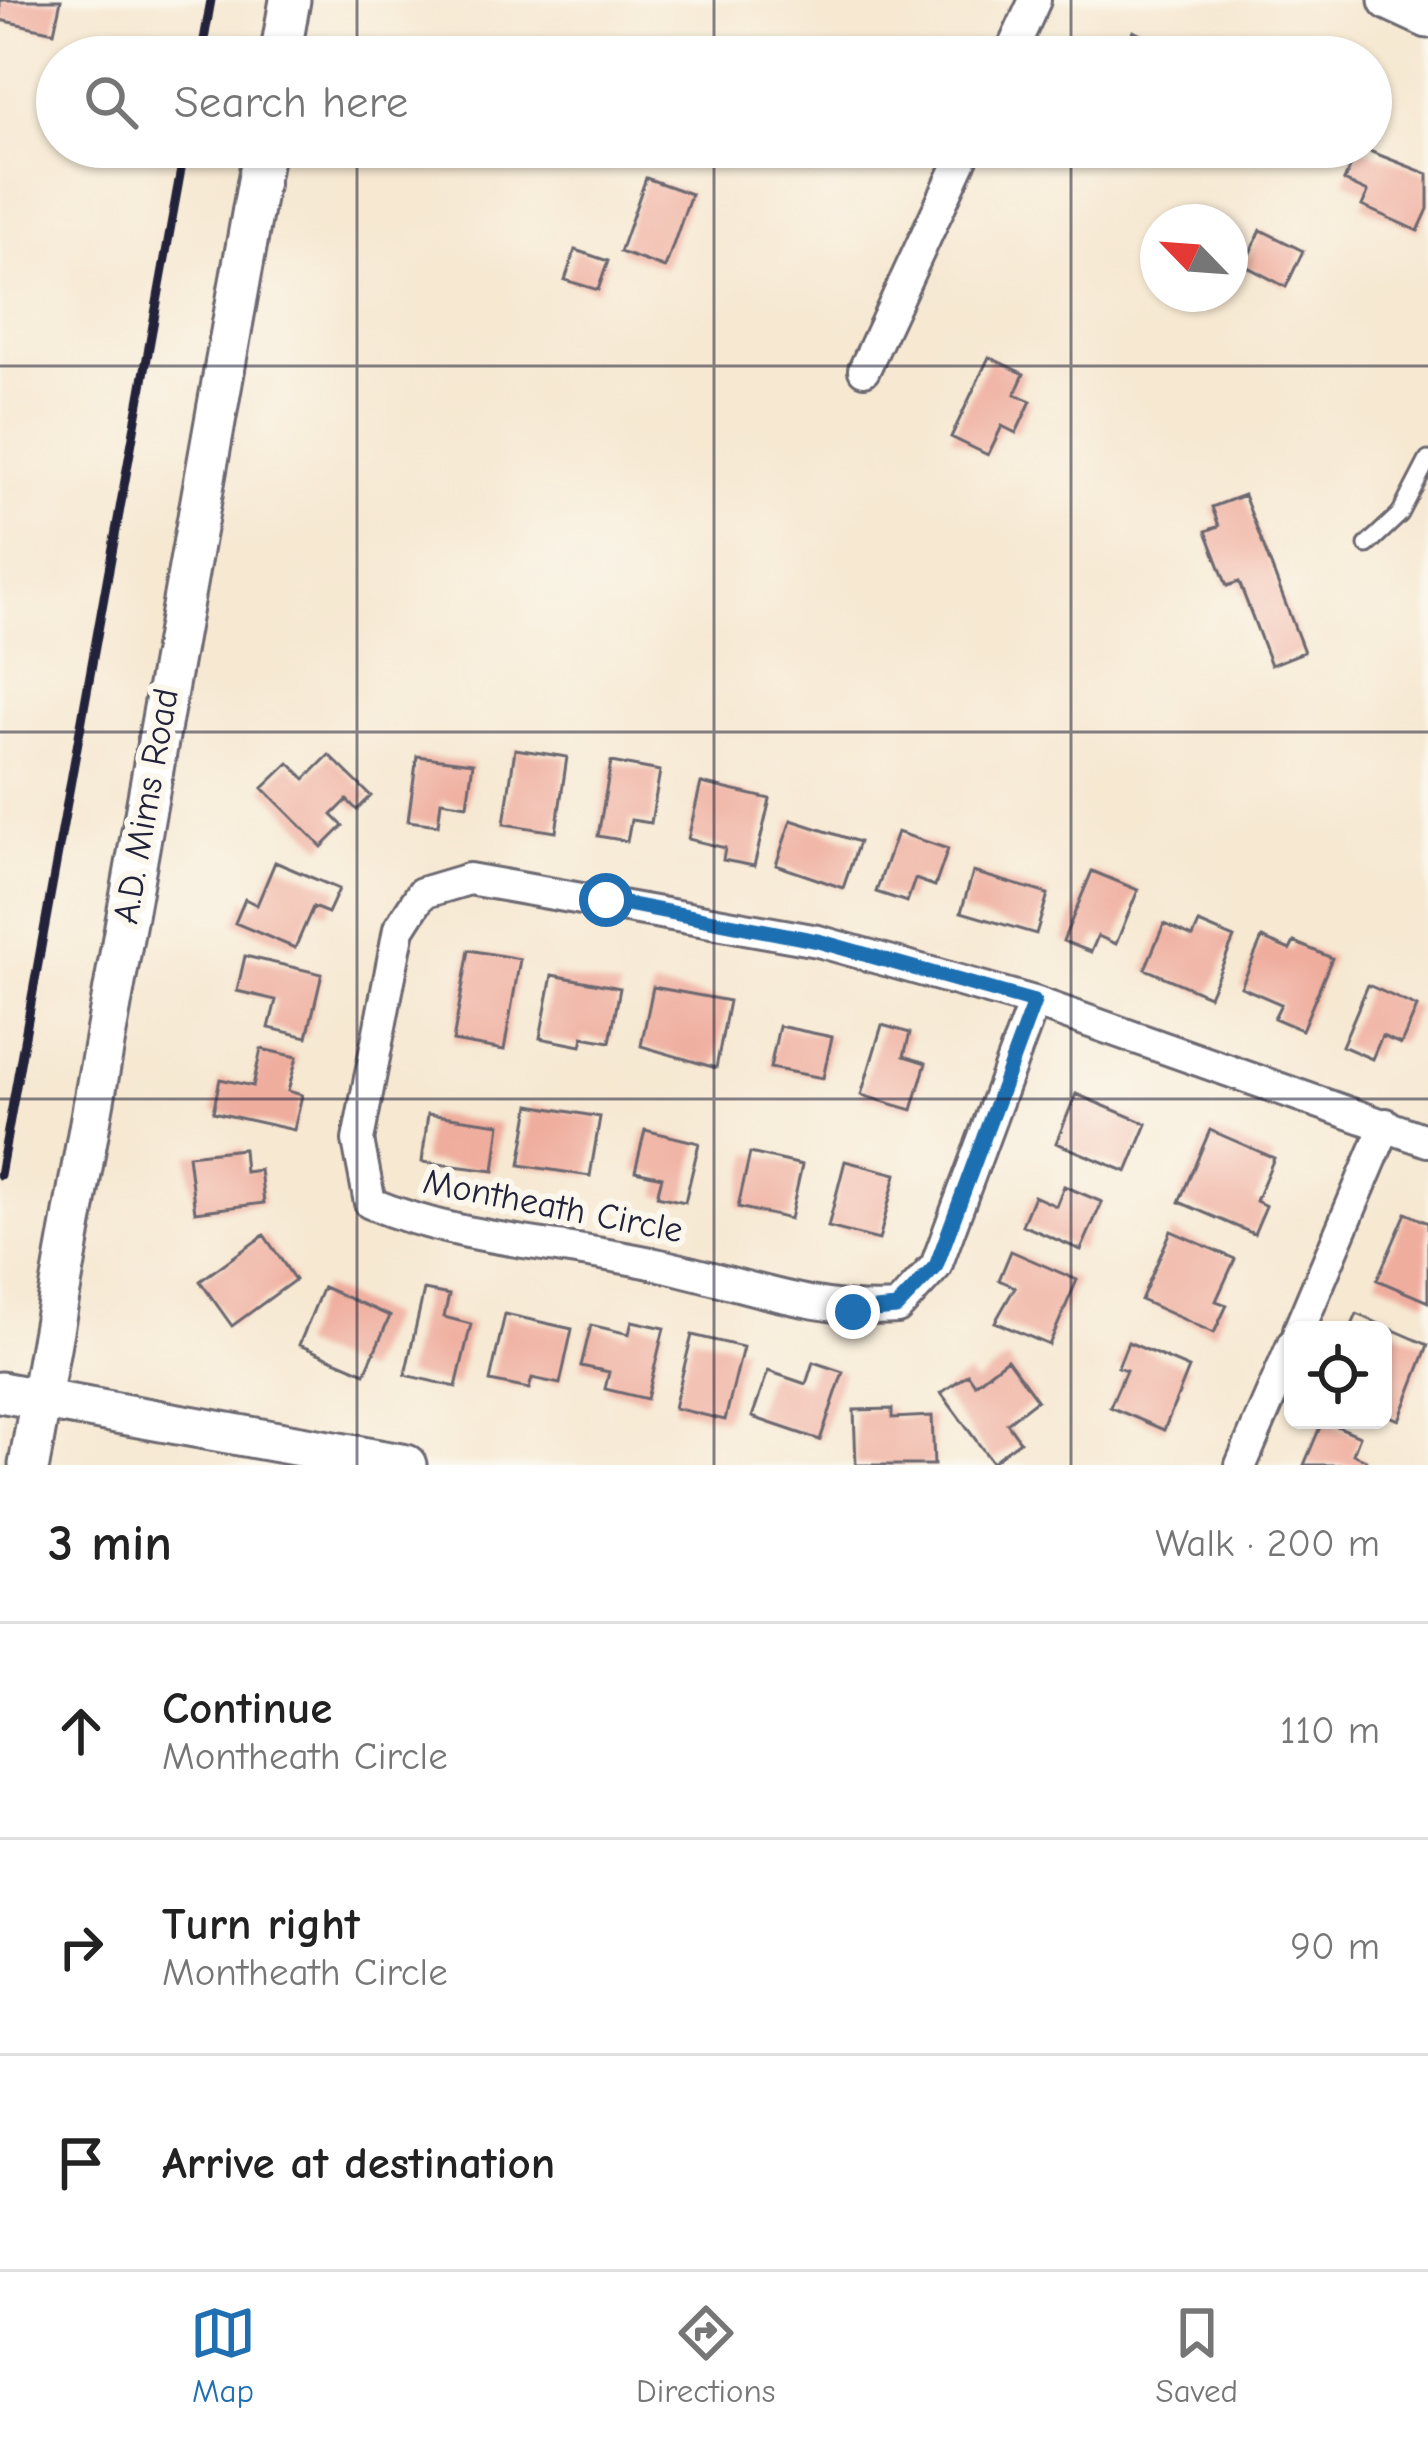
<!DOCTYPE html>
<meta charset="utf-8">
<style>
body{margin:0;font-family:"Comic Neue",sans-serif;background:#f6f6f6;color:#222}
.controls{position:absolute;right:36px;bottom:36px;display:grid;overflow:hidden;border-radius:18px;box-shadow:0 3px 9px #0004}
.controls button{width:108px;height:108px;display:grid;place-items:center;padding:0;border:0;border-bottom:3px solid #e0e0e0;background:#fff;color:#222;font:60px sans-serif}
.compass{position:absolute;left:1140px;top:204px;width:108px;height:108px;border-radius:50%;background:#fff;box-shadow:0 3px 9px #0004;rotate:295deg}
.stop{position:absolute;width:36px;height:36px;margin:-27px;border:9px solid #1f6fb2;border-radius:50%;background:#fff}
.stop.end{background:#1f6fb2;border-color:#fff;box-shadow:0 3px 12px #0008}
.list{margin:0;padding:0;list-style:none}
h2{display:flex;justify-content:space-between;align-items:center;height:156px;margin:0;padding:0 48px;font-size:51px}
h2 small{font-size:39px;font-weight:400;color:#767676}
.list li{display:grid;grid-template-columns:78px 1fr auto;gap:36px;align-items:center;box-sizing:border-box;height:216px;padding:0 48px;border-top:3px solid #e0e0e0}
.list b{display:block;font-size:45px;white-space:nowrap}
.list p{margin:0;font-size:39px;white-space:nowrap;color:#767676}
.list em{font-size:39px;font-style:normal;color:#767676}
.icon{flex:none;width:66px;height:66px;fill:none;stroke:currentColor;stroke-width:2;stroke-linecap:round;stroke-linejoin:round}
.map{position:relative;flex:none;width:1428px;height:1465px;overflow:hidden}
.search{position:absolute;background:#fff;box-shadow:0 3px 9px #0004;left:36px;right:36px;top:36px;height:132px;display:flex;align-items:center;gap:30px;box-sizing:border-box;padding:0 42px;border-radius:66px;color:#767676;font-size:45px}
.sheet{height:804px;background:#fff}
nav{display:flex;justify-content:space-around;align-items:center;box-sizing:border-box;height:168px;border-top:3px solid #e0e0e0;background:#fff;font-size:33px;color:#767676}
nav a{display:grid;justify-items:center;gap:6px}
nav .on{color:#1f6fb2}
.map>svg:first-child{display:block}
.building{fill:#efad9e}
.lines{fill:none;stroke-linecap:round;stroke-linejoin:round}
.service-casing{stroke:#6c6770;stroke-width:21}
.minor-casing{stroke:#6c6770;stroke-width:36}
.tertiary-casing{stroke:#6c6770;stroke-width:45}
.service{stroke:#fff;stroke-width:15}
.minor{stroke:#fff;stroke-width:30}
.tertiary{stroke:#fff;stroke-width:39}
.rail{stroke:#22223b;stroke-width:9}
.route{stroke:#1f6fb2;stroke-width:15}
.grid{fill:none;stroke:#22223b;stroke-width:3;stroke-opacity:0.55}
.labels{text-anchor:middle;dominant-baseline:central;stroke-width:12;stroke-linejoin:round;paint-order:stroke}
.street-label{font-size:36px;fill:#22223b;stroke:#fbf7ec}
</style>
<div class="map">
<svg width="1428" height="1465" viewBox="0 0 1428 1465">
<rect width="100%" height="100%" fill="#fbf7ec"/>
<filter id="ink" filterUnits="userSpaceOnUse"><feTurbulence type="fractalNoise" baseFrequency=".00833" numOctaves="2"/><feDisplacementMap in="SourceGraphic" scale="24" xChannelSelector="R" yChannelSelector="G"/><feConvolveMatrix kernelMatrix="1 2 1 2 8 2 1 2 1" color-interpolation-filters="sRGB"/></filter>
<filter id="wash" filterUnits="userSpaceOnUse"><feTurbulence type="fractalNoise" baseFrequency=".004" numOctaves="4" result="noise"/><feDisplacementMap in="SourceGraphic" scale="48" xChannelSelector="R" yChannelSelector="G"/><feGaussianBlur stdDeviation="2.7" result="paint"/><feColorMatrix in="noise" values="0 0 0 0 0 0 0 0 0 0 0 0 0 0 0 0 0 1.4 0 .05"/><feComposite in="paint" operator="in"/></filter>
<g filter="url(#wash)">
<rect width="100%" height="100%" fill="#f6e8d1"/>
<g id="blocks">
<!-- building -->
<path class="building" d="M0 0H61L54 32 0 20Z
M1133 31 1191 57H1122Z
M1359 147 1428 174V209L1418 231 1362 206 1368 192 1344 181Z
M646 178 691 194 665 268 620 252Z
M1261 230 1303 251 1286 287 1244 265Z
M575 250 608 261 598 290 565 280Z
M989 357 1024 374 1015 394 1031 401 1016 433 1002 426 988 455 951 437Z
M1244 495 1304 652 1271 665 1239 582 1227 586 1206 531 1219 526 1212 507Z
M515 749 567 757 556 832 504 824Z
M329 755 371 796 357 810 347 800 332 815 343 826 322 847 263 788 289 763 305 779Z
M417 756 473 763 467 805 441 801 438 825 408 821Z
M611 762 660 771 651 823 631 820 627 841 598 836Z
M701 783 770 799 754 866 723 860 725 848 688 839Z
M791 820 859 842 843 888 776 865Z
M897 832 948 849 935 886 915 879 907 902 876 892Z
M275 862 339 889 328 913 313 907 295 948 235 923 245 899 257 905Z
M1092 871 1138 890 1116 944 1098 936 1091 952 1063 941Z
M973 872 1048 894 1036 934 961 912Z
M1199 923 1234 938 1209 996 1145 969 1164 924 1193 937Z
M1262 938 1290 950 1294 942 1332 958 1302 1030 1274 1018 1281 1004 1241 987Z
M469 950 520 959 504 1050 453 1041Z
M245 956 322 974 307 1037 269 1028 276 1000 237 991Z
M552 975 620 988 610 1042 583 1037 581 1046 540 1038Z
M1368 985 1417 1007 1401 1044 1382 1036 1372 1059 1342 1046Z
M653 987 729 1001 716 1068 641 1046Z
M882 1025 910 1033 904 1056 926 1063 912 1110 861 1095Z
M779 1026 832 1037 823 1078 770 1068Z
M261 1049 297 1057 288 1091 302 1095 294 1130 213 1112 220 1079 253 1086Z
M1076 1094 1147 1124 1127 1172 1056 1143Z
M530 1105 600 1117 590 1176 520 1165Z
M428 1114 500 1124 494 1171 422 1162Z
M645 1130 699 1143 685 1202 657 1196 662 1177 635 1171Z
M1210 1130 1274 1158 1256 1201 1266 1206 1254 1234 1179 1202Z
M243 1149 245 1172 260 1170 264 1203 195 1212 188 1155Z
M750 1153 802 1165 790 1219 738 1207Z
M845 1161 896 1174 879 1240 828 1227Z
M1064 1186 1102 1202 1081 1250 1022 1225 1034 1196 1056 1206Z
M1406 1213 1428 1223V1302L1377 1280Z
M1171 1231 1235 1259 1216 1301 1227 1305 1214 1333 1141 1300Z
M264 1235 295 1280 232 1326 200 1281Z
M1011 1251 1077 1280 1049 1345 995 1322 1015 1287 999 1280Z
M323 1287 390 1316 365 1373 299 1345Z
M424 1290 449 1295 444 1317 471 1324 456 1387 405 1375Z
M505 1314 572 1329 560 1384 532 1378 529 1389 490 1381Z
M1357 1314 1428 1345 1399 1420 1383 1413V1330H1350Z
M632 1321 664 1328 647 1399 605 1389 609 1372 581 1366 591 1325 629 1334Z
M692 1335 743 1347 725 1420 674 1408Z
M1128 1342 1189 1368 1164 1430 1110 1407 1126 1370 1118 1367Z
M1007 1359 1037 1400 1007 1423 1020 1441 992 1462 941 1393 968 1374 975 1384Z
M813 1362 843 1372 820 1440 752 1417 768 1371 806 1384Z
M892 1409V1418L932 1416 934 1465H856L854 1410Z
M1323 1420 1360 1436 1353 1454 1366 1460 1364 1465H1304Z"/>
</g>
</g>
<g filter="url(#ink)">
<use href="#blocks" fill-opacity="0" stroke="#6c6770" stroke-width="3"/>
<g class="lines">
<!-- service casing -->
<g class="service-casing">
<path id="service" d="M1367 545 1400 514 1428 460"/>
</g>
<!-- minor casing -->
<g class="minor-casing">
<path id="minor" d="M1009 57 1035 0
M864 370 967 147
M1034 1002 936 1266 897 1308C817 1314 738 1282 660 1265 563 1243 463 1242 370 1203L358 1140 399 929 422 893 469 879 818 941 1034 1002 1428 1141
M1299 1330 1386 1124
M1241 1465 1293 1344"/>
</g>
<!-- tertiary casing -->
<g class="tertiary-casing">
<path id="tertiary" d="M1389 0 1428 18
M280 57 290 0
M0 1392 406 1465
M29 1465 264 147"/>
</g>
<!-- service -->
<use href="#service" class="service"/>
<!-- minor -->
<use href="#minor" class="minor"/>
<!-- tertiary -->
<use href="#tertiary" class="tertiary"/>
<!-- rail -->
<path class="rail" d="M201 57 211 0
M0 1175 185 147"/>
</g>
</g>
<g class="lines" filter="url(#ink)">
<!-- route -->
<path class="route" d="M606 900 818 941 1034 1002 936 1266 896 1308 853 1312"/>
</g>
<!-- grid -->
<path class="grid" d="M357 0V57M714 0V57M1071 0V57M357 147V1465M714 147V1465M1071 147V1465M0 366H1428M0 732H1428M0 1099H1428"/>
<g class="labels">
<!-- street labels -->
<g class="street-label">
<text transform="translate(146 806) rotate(-80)">A.D. Mims Road</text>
<text transform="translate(553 1206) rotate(11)">Montheath Circle</text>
</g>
</g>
</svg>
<div class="controls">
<button><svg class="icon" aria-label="locate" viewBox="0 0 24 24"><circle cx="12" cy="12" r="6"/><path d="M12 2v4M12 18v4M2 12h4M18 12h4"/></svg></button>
</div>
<svg class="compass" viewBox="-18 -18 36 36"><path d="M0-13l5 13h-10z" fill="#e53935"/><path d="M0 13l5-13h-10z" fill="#767676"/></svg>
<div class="stop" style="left:606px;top:900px"></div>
<div class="stop end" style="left:853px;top:1312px"></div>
<div class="search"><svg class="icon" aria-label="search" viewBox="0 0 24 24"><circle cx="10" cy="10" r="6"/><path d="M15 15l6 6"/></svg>Search here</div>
</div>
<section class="sheet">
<h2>3 min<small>Walk · 200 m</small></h2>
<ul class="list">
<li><svg class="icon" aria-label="ahead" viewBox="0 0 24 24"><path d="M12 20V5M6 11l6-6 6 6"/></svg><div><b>Continue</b><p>Montheath Circle</p></div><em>110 m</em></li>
<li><svg class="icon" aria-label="right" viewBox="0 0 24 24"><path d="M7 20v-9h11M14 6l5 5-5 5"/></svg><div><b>Turn right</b><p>Montheath Circle</p></div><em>90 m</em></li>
<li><svg class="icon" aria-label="arrive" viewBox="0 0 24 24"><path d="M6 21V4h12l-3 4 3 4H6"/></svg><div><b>Arrive at destination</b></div></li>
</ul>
</section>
<nav>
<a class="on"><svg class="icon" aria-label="map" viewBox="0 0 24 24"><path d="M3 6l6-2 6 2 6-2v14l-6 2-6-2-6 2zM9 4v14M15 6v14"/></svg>Map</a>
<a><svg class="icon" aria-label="directions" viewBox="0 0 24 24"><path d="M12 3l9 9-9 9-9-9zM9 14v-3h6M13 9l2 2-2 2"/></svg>Directions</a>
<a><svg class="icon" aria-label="saved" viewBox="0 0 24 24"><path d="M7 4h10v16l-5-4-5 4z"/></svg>Saved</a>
</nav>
